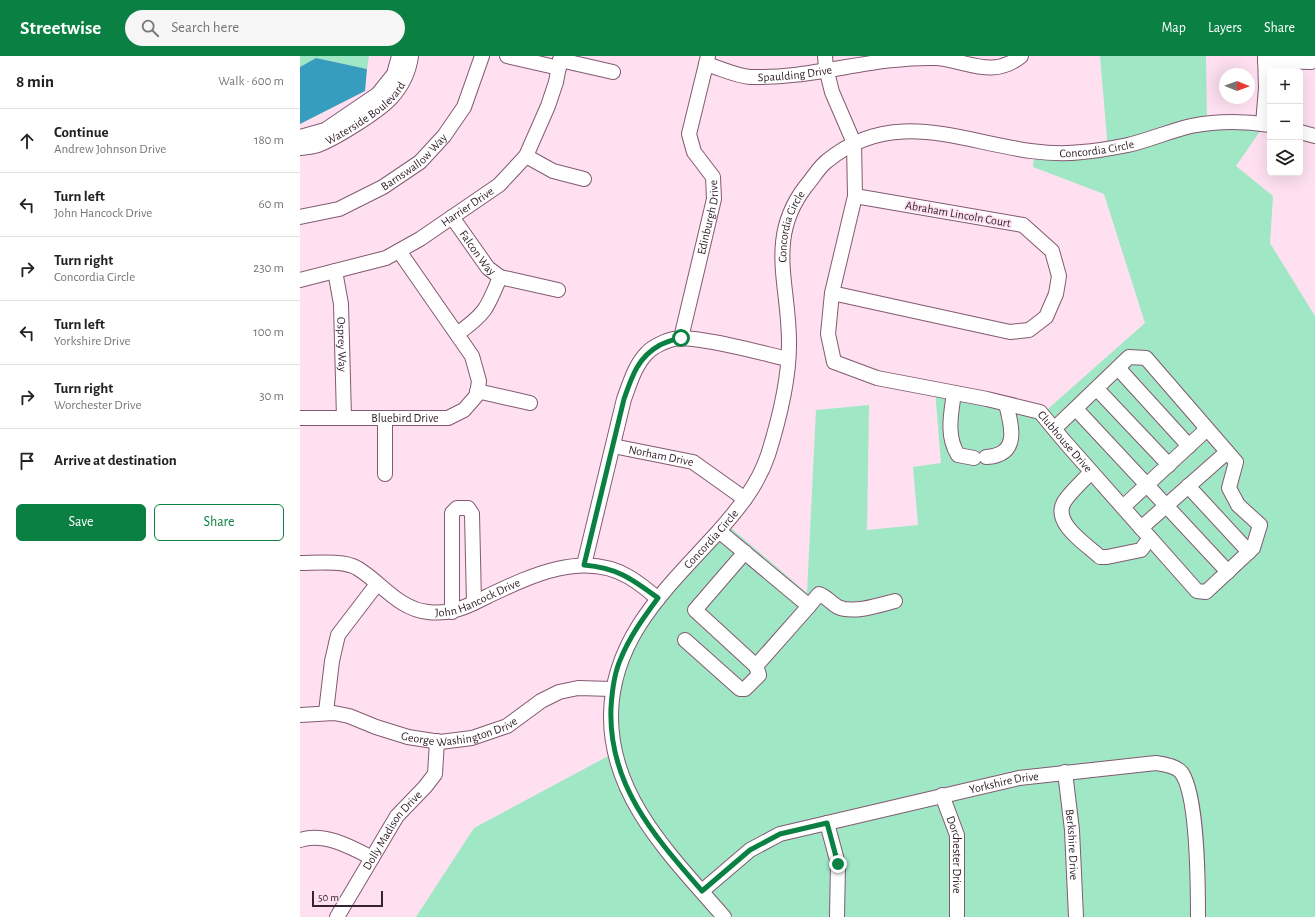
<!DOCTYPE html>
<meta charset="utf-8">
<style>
body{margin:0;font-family:"Alegreya Sans",sans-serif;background:#f6f6f6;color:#222}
.controls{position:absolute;right:12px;top:12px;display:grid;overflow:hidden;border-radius:6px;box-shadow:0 4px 16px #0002}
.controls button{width:36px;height:36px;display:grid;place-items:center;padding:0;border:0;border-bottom:1px solid #e0e0e0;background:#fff;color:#222;font:20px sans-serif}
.compass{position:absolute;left:919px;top:12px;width:36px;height:36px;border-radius:50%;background:#fff;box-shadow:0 4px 16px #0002;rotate:91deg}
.scale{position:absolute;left:12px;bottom:10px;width:71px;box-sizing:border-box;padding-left:4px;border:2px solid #36242f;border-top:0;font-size:11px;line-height:14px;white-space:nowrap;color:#36242f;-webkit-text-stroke:3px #fee0f0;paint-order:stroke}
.stop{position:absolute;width:12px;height:12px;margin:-9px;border:3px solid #0b8043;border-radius:50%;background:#fff}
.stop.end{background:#0b8043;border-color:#fff;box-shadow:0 1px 4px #0008}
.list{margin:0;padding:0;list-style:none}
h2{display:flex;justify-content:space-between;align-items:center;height:52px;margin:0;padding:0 16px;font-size:17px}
h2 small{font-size:13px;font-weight:400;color:#767676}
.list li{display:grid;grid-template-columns:26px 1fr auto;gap:12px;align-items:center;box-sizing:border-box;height:64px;padding:0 16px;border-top:1px solid #e0e0e0}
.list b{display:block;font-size:15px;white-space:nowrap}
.list p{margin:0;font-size:13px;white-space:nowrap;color:#767676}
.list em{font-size:13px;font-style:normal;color:#767676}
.actions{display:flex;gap:8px;padding:12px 16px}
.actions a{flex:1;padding:9px 0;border:1px solid #0b8043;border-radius:6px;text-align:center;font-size:14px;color:#0b8043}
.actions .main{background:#0b8043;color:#fff}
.icon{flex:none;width:22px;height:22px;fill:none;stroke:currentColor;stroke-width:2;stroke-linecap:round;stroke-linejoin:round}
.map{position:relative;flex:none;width:1015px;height:861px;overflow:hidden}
header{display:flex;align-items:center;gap:24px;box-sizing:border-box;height:56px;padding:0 20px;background:#0b8043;color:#fff}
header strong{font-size:19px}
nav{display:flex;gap:22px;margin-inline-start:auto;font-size:14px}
.search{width:280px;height:36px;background:#f6f6f6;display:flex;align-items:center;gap:10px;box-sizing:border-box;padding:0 14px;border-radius:22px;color:#767676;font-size:15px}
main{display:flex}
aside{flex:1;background:#fff}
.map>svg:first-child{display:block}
.green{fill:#9fe7c5}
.water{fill:#379dbe}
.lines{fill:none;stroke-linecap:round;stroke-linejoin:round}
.minor-casing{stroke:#835972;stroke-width:16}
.minor{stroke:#fff;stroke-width:14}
.route{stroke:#0b8043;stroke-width:5}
.labels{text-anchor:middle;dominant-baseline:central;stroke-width:3.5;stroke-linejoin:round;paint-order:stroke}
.street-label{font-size:12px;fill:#36242f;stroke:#fee0f0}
</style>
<header>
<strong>Streetwise</strong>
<div class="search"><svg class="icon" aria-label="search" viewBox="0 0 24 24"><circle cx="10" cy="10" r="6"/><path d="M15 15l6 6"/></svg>Search here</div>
<nav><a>Map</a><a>Layers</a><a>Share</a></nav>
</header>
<main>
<aside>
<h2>8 min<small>Walk · 600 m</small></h2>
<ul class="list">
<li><svg class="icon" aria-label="ahead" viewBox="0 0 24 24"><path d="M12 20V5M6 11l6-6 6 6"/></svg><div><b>Continue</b><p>Andrew Johnson Drive</p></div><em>180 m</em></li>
<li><svg class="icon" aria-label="left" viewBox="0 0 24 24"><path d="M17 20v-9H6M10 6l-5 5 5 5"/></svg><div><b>Turn left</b><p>John Hancock Drive</p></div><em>60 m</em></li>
<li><svg class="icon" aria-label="right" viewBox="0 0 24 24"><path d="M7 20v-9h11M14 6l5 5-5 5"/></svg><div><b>Turn right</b><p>Concordia Circle</p></div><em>230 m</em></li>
<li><svg class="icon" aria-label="left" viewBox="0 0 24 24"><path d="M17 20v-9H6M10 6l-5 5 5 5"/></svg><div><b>Turn left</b><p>Yorkshire Drive</p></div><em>100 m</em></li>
<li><svg class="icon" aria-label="right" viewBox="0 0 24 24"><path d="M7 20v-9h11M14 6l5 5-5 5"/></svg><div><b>Turn right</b><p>Worchester Drive</p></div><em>30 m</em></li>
<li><svg class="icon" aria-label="arrive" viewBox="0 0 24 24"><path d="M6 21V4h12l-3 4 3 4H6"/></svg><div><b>Arrive at destination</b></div></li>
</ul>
<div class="actions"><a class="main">Save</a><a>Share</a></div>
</aside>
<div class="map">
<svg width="1015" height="861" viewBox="0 0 1015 861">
<rect width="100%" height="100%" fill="#fee0f0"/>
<!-- green -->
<path class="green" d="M0 0H69L67 13 16 2 0 11Z
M800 0H906L907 69 965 68 936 110 973 140 970 187 1015 260V861H116L174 772 312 698 316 610 425 467 507 537 516 354 569 349 567 474 618 469 613 411 641 407 635 334 741 359 845 267 804 138 733 111 734 99 808 94Z"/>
<!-- water -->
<path class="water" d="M16 2 67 13 65 35 0 68V11Z"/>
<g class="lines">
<!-- minor casing -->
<g class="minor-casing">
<g id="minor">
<path d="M207 0 259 12"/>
<path id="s1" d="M525 0 526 12 532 36 554 87 555 140 532 237 528 278 534 306 577 322 687 343 740 356 765 386 897 535 906 536 953 492 960 469 938 449 929 432 936 406 846 302 829 301 754 373"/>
<path d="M260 4 313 16"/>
<path d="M965 5 1011 6"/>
<path id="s2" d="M406 8C420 12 436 20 450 21 513 23 574 0 637 2 668 5 693 23 721 0"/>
<path d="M963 68 966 32 965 0"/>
<path d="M1000 76 1015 80"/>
<path d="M0 81 25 74 78 38 94 18 99 0"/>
<path id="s3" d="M0 92C6 91 13 91 18 89 36 82 78 56 91 42 102 30 109 15 111 0"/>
<path d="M226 100 253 115 284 123"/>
<path id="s4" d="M0 161 39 153 83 131 120 106 144 80 164 51 182 0"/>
<path id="s5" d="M152 161 188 212 200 221 258 234"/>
<path id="s6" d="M35 215 41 248 44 362"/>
<path id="s7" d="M0 224 86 202 120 183 199 129 226 100 248 50 256 26 261 0"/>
<path d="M532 237 710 276 729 274 746 261 756 238 759 220 752 195 723 169 555 140"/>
<path d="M157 278C185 258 187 253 200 221"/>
<path id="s8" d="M381 282 414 143 413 121 394 96 389 78 408 0"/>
<path d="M818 312 889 390"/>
<path d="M797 333 869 409"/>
<path d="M177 335 230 347"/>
<path d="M654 337C651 358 646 380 658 399L674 402"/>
<path d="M776 353 928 516"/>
<path id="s9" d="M0 362H148L164 354 177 339 179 325 172 300 99 195"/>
<path id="s10" d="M313 390 393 406 445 443"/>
<path d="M686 401C720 399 712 371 706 348"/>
<path d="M791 416C783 425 771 435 764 446 752 467 786 488 800 501H807L841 494 850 482"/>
<path d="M85 418V362"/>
<path d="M888 430 949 496"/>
<path d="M823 451 907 373"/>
<path d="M841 472 927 396"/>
<path d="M419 475 509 550 456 610 395 554 445 496"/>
<path id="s11" d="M0 507C15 507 44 504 57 512 81 526 98 553 128 556 152 559 168 550 188 540 230 520 284 494 329 521 339 527 349 535 358 543"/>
<path d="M284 509 324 343C330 327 335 309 347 297 352 291 367 284 374 283 394 278 465 298 488 303"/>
<path d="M509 550 519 538C527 541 531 547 538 551 553 558 580 549 595 545"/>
<path d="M152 556V457L157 452H168L172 458 174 547"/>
<path d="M385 584 440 633H445L459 619 456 610"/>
<path d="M26 656 32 605 38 579 77 528"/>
<path id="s12" d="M0 659 34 657 49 660 76 671 108 681 140 686 172 682 207 670 241 645 259 636 278 632 312 633"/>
<path id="s13" d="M765 716 772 774 776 861"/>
<path id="s14" d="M642 739 657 779V861"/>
<path d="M527 767 538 808 537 861"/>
<path d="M0 784C24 776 51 791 72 802"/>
<path id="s15" d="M402 835 450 794 480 778 719 722 856 707C863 708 876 710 881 716 898 738 898 831 898 861"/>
<path id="s16" d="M37 861 97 760 125 731 135 718 137 685"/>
<path id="s17" d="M424 861C373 802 310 742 311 659 312 580 369 530 418 476 439 452 458 429 468 399 479 364 489 326 489 289 490 230 465 183 506 130 513 122 519 111 527 105 608 38 693 107 782 96 797 95 813 92 828 89 849 84 870 75 891 70 916 65 945 65 970 69"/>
</g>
</g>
<!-- minor -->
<use href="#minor" class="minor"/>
</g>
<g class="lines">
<!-- route -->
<path class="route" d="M381 282C373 283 367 286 360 289 338 301 332 320 324 343L284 509C318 512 332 523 358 542 344 561 330 580 321 602 314 617 312 635 311 652 308 729 355 781 402 835L450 794 480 778 527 767 538 808"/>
</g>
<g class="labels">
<!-- street labels -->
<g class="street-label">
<text stroke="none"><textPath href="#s2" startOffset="91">Spaulding Drive</textPath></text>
<text stroke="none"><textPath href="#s3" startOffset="76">Waterside Boulevard</textPath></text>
<text stroke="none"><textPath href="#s17" startOffset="1136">Concordia Circle</textPath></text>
<text stroke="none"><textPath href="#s4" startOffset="129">Barnswallow Way</textPath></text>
<text stroke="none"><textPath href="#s7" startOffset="185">Harrier Drive</textPath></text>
<text transform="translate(658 158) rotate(10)">Abraham Lincoln Court</text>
<text stroke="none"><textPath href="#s8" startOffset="124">Edinburgh Drive</textPath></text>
<text stroke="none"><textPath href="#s17" startOffset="780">Concordia Circle</textPath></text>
<text stroke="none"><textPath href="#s5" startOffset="44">Falcon Way</textPath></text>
<text stroke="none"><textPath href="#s6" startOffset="74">Osprey Way</textPath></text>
<text stroke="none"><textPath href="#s9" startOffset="105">Bluebird Drive</textPath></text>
<text stroke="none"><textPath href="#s1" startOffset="566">Clubhouse Drive</textPath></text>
<text stroke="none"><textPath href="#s10" startOffset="49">Norham Drive</textPath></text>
<text stroke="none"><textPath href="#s17" startOffset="445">Concordia Circle</textPath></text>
<text stroke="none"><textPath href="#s11" startOffset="195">John Hancock Drive</textPath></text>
<text stroke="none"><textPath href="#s12" startOffset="165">George Washington Drive</textPath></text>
<text stroke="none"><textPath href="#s15" startOffset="327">Yorkshire Drive</textPath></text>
<text stroke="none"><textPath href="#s16" startOffset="103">Dolly Madison Drive</textPath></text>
<text stroke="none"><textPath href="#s13" startOffset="73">Berkshire Drive</textPath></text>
<text stroke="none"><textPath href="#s14" startOffset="62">Dorchester Drive</textPath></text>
</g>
</g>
</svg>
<div class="controls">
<button>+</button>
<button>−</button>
<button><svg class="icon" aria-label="layers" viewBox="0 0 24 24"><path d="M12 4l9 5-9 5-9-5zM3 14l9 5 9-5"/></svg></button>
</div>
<svg class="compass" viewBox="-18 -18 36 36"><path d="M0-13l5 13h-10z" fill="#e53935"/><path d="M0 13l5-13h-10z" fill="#767676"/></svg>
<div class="scale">50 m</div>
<div class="stop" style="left:381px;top:282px"></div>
<div class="stop end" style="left:538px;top:808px"></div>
</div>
</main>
